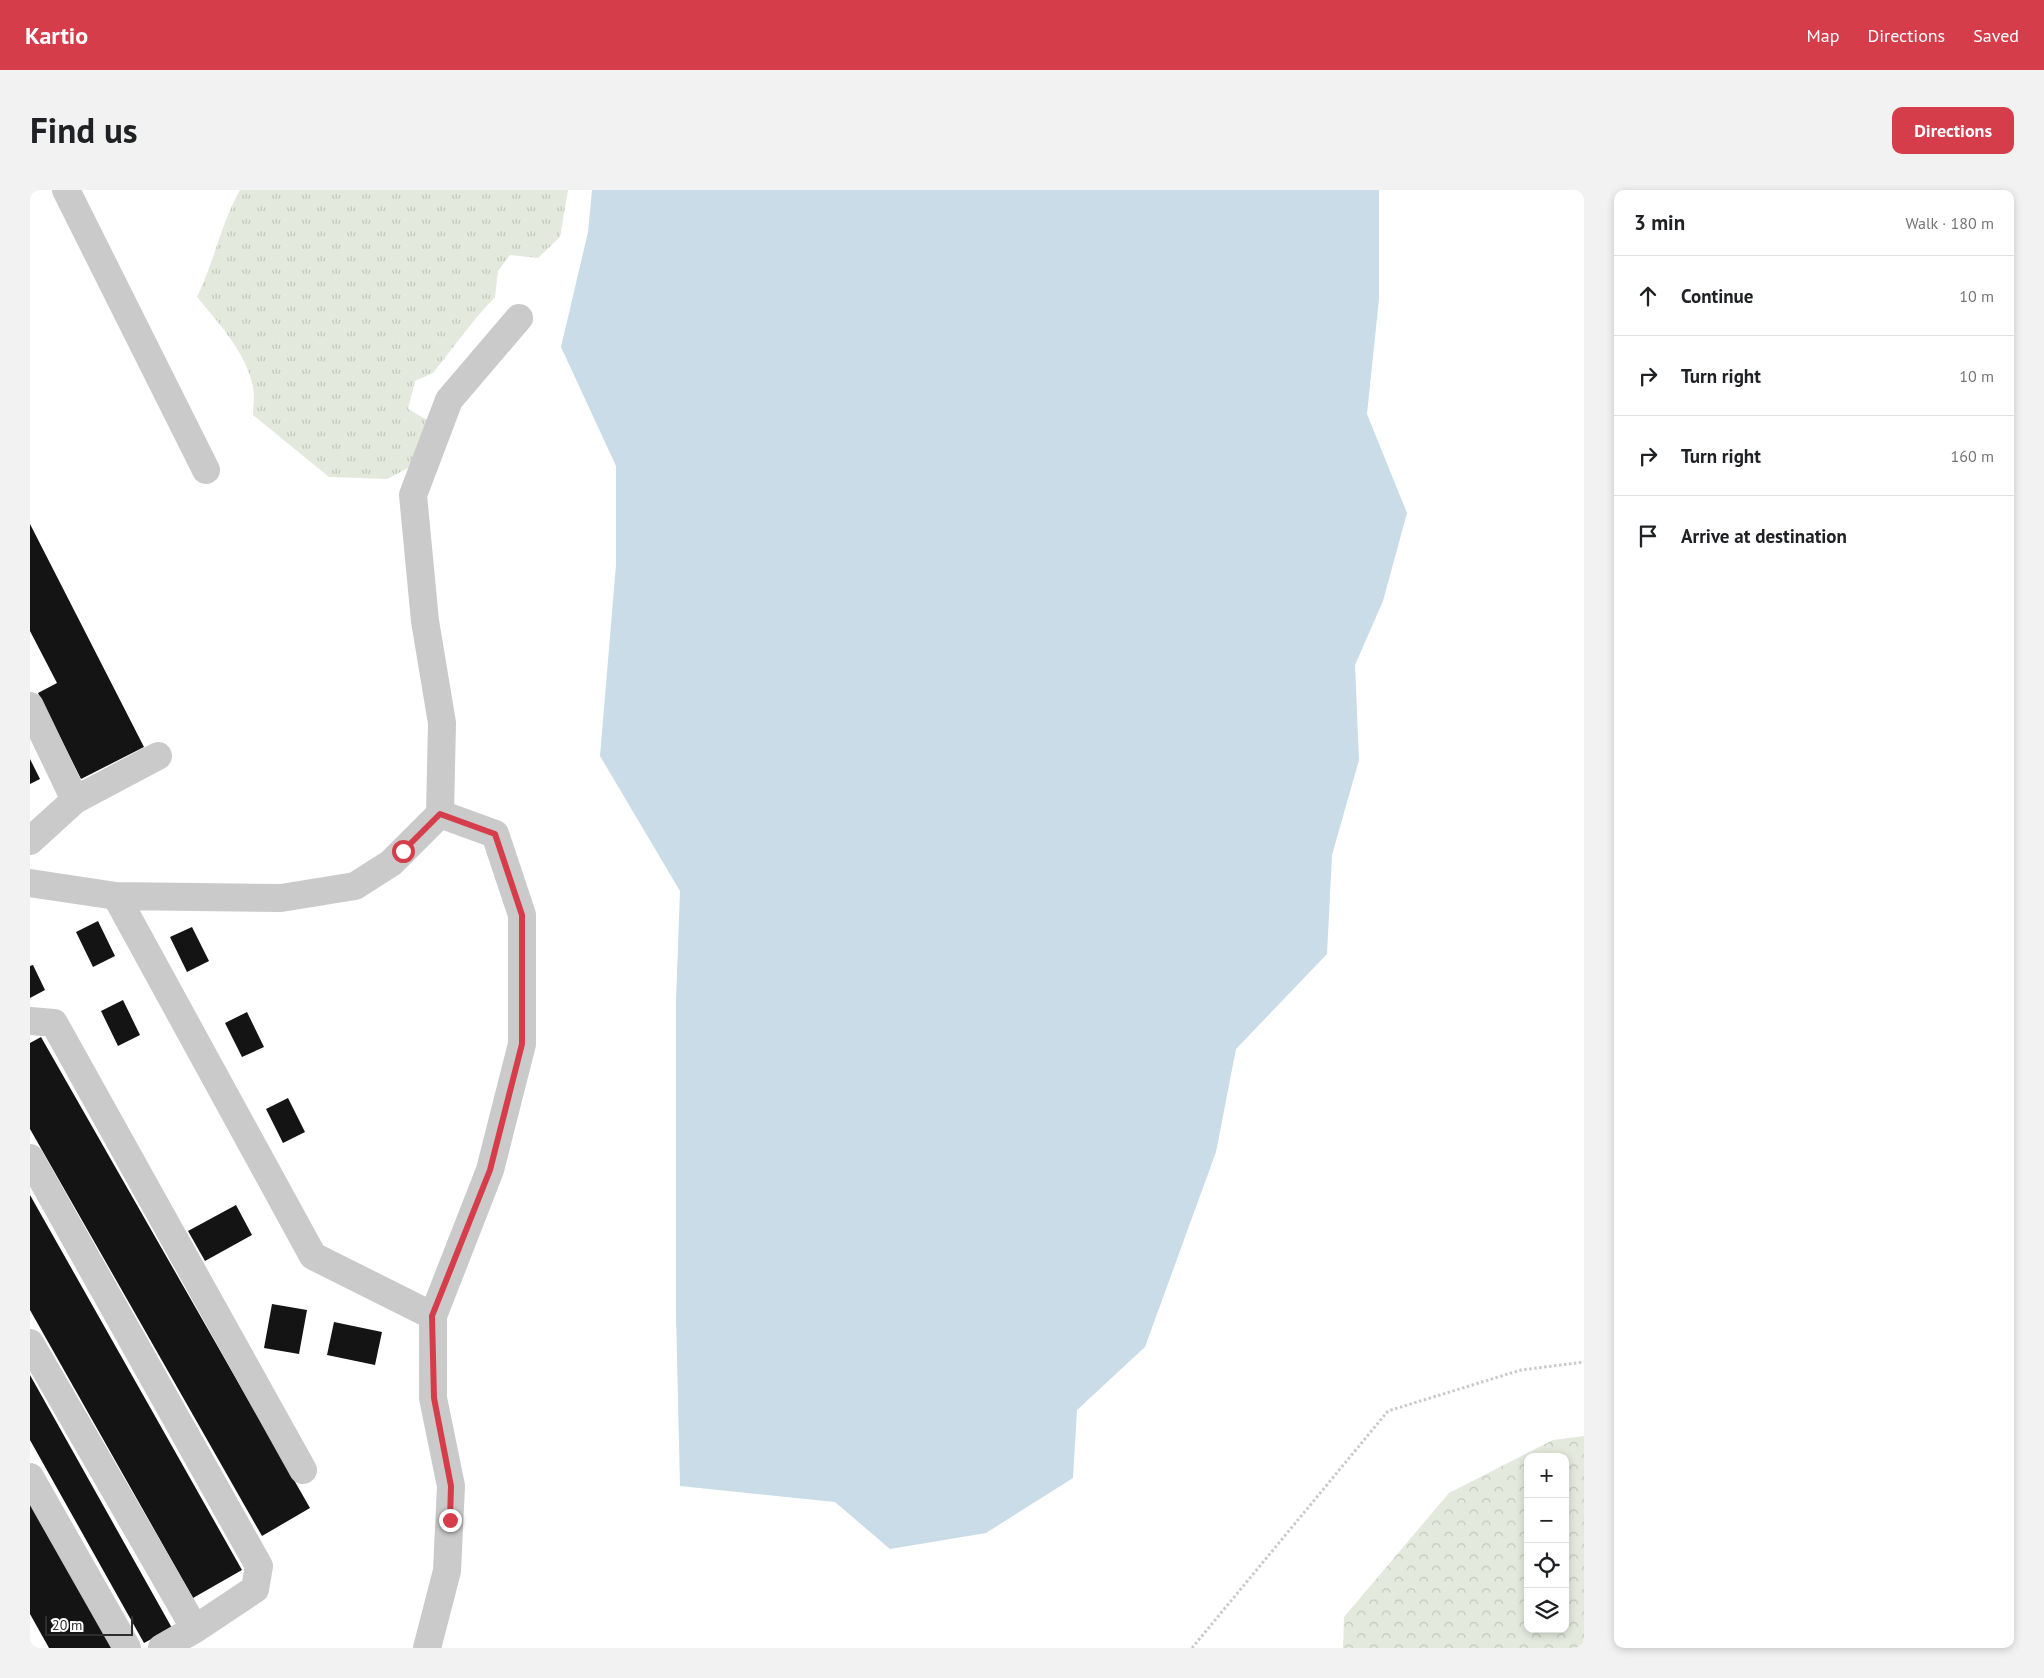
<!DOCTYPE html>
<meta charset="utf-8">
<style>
body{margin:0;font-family:"PT Sans",sans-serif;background:#f2f2f2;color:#202124}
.controls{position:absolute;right:15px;bottom:15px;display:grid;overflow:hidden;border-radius:10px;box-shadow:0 2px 8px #0003}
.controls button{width:45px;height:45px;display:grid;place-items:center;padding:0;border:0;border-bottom:1px solid #e0e0e0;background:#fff;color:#202124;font:25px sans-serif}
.scale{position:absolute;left:15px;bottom:12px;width:88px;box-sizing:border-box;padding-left:5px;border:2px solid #2d2d2d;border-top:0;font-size:14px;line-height:18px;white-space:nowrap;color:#2d2d2d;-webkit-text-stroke:4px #fff;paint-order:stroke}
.stop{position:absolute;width:15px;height:15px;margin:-11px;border:4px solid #d63d4a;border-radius:50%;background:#fff}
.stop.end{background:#d63d4a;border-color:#fff;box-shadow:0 1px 5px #0008}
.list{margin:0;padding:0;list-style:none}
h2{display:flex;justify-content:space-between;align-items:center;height:65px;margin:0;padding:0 20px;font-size:21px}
h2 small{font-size:16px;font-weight:400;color:#757577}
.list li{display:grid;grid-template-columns:32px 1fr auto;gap:15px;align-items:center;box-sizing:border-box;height:80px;padding:0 20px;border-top:1px solid #e0e0e0}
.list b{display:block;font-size:19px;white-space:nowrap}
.list em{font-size:16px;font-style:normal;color:#757577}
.icon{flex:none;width:28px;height:28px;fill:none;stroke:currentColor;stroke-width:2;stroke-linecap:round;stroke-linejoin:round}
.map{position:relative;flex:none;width:1554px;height:1458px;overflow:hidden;border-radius:10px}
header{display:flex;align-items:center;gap:30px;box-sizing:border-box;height:70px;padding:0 25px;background:#d63d4a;color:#fff}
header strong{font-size:24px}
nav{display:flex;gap:28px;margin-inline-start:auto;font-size:18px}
.intro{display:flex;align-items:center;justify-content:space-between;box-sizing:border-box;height:120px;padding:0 30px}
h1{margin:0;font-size:35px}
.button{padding:12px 22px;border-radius:10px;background:#d63d4a;color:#fff;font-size:18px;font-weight:700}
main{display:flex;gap:30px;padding:0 30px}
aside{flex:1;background:#fff;border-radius:10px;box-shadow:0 2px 8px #0003}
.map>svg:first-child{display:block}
.grass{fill:url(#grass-tufts)}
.forest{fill:url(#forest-crowns);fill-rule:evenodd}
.water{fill:#c9dce8}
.building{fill:#141414}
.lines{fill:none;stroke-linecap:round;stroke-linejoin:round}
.path{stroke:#cacaca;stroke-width:3;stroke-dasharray:2.5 2.5;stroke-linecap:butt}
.minor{stroke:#cacaca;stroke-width:28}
.route{stroke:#d63d4a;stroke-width:6}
</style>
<header>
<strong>Kartio</strong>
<nav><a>Map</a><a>Directions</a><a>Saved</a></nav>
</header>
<div class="intro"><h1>Find us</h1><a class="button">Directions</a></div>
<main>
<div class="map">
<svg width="1554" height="1458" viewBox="0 0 1554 1458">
<defs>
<pattern id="grass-tufts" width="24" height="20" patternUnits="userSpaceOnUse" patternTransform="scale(1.25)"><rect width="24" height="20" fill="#e3e9dc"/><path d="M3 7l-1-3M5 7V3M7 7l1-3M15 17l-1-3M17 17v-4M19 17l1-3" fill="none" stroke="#c3c8bd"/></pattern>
<pattern id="forest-crowns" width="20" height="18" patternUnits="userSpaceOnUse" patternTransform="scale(1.25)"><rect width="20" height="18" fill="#e3e9dc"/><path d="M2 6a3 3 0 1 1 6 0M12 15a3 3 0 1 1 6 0" fill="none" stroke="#c3c8bd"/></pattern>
</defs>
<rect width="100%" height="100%" fill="#fff"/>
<!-- grass -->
<path class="grass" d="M210 0H538L530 47 508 68 480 65 468 81 465 107 446 128 403 183 385 191 378 219 397 230 384 275 357 289 299 287 223 225C223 216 225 206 223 197 216 162 189 134 167 107 184 72 191 34 210 0Z"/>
<!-- forest -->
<path class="forest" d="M1554 1246V1458H1313L1314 1427 1419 1303 1523 1250ZM1498 1267H1535V1439H1498Z"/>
<!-- water -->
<path class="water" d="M562 0H1349V109L1337 224 1377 323 1353 411 1325 475 1329 570 1302 665 1297 764 1206 859 1186 962 1115 1157 1047 1220 1043 1288 956 1343 860 1359 805 1312 650 1296 646 1125V811L650 701 570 566 586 375V276L531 157 558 42Z"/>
<!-- building -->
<path class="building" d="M0 334 114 557 51 589 8 503 27 493 0 441Z
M0 569 10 589 0 594Z
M68 731 85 766 63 777 46 742Z
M162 737 179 771 157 782 140 747Z
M3 775 15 800 0 808V776Z
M93 810 110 845 88 856 71 821Z
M217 822 234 857 212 867 195 833Z
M11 847 280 1318 232 1346 0 939V853Z
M258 908 275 942 253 953 236 919Z
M0 1005 212 1380 163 1408 0 1120Z
M206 1015 222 1045 175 1071 158 1041Z
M242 1114 277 1120 269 1164 234 1158Z
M304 1132 352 1142 345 1175 297 1165Z
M0 1185 142 1438 114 1453 0 1250Z
M0 1312 83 1458H19L0 1424Z"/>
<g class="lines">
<!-- path -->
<path class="path" d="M1162 1458 1358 1221 1491 1180 1554 1172"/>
<!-- minor -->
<path class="minor" d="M36 0 176 280
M0 516 45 610 0 651
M45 610 128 566
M0 693 86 706 251 708 325 696 361 673 410 624 412 533 395 431 383 305 419 210 489 128
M86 706 283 1066 403 1126 460 980 492 854V725L465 644 410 624
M0 831 24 833 273 1280
M0 968 229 1376 225 1399 165 1439 132 1458
M0 1153 165 1439
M0 1287 97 1458
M397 1458 417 1381 421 1296 403 1208V1126"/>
</g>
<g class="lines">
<!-- route -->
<path class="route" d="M373 661 410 624 465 644 492 725V854L460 980 402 1126 404 1208 421 1296 420 1330"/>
</g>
</svg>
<div class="controls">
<button>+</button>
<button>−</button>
<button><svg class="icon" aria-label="locate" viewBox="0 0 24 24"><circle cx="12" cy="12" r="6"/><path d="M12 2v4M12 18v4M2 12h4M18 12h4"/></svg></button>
<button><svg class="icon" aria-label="layers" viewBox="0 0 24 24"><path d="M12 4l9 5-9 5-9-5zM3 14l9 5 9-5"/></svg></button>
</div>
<div class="scale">20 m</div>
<div class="stop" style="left:373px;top:661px"></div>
<div class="stop end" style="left:420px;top:1330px"></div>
</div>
<aside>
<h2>3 min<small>Walk · 180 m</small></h2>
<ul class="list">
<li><svg class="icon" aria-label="ahead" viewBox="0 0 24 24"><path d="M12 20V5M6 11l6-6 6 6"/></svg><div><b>Continue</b></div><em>10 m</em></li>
<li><svg class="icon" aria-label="right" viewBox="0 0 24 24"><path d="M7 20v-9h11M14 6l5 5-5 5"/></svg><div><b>Turn right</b></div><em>10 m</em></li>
<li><svg class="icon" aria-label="right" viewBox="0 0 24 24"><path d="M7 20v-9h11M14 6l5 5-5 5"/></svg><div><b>Turn right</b></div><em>160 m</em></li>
<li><svg class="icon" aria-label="arrive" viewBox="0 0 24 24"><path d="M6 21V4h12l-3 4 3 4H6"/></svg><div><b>Arrive at destination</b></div></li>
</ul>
</aside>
</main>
